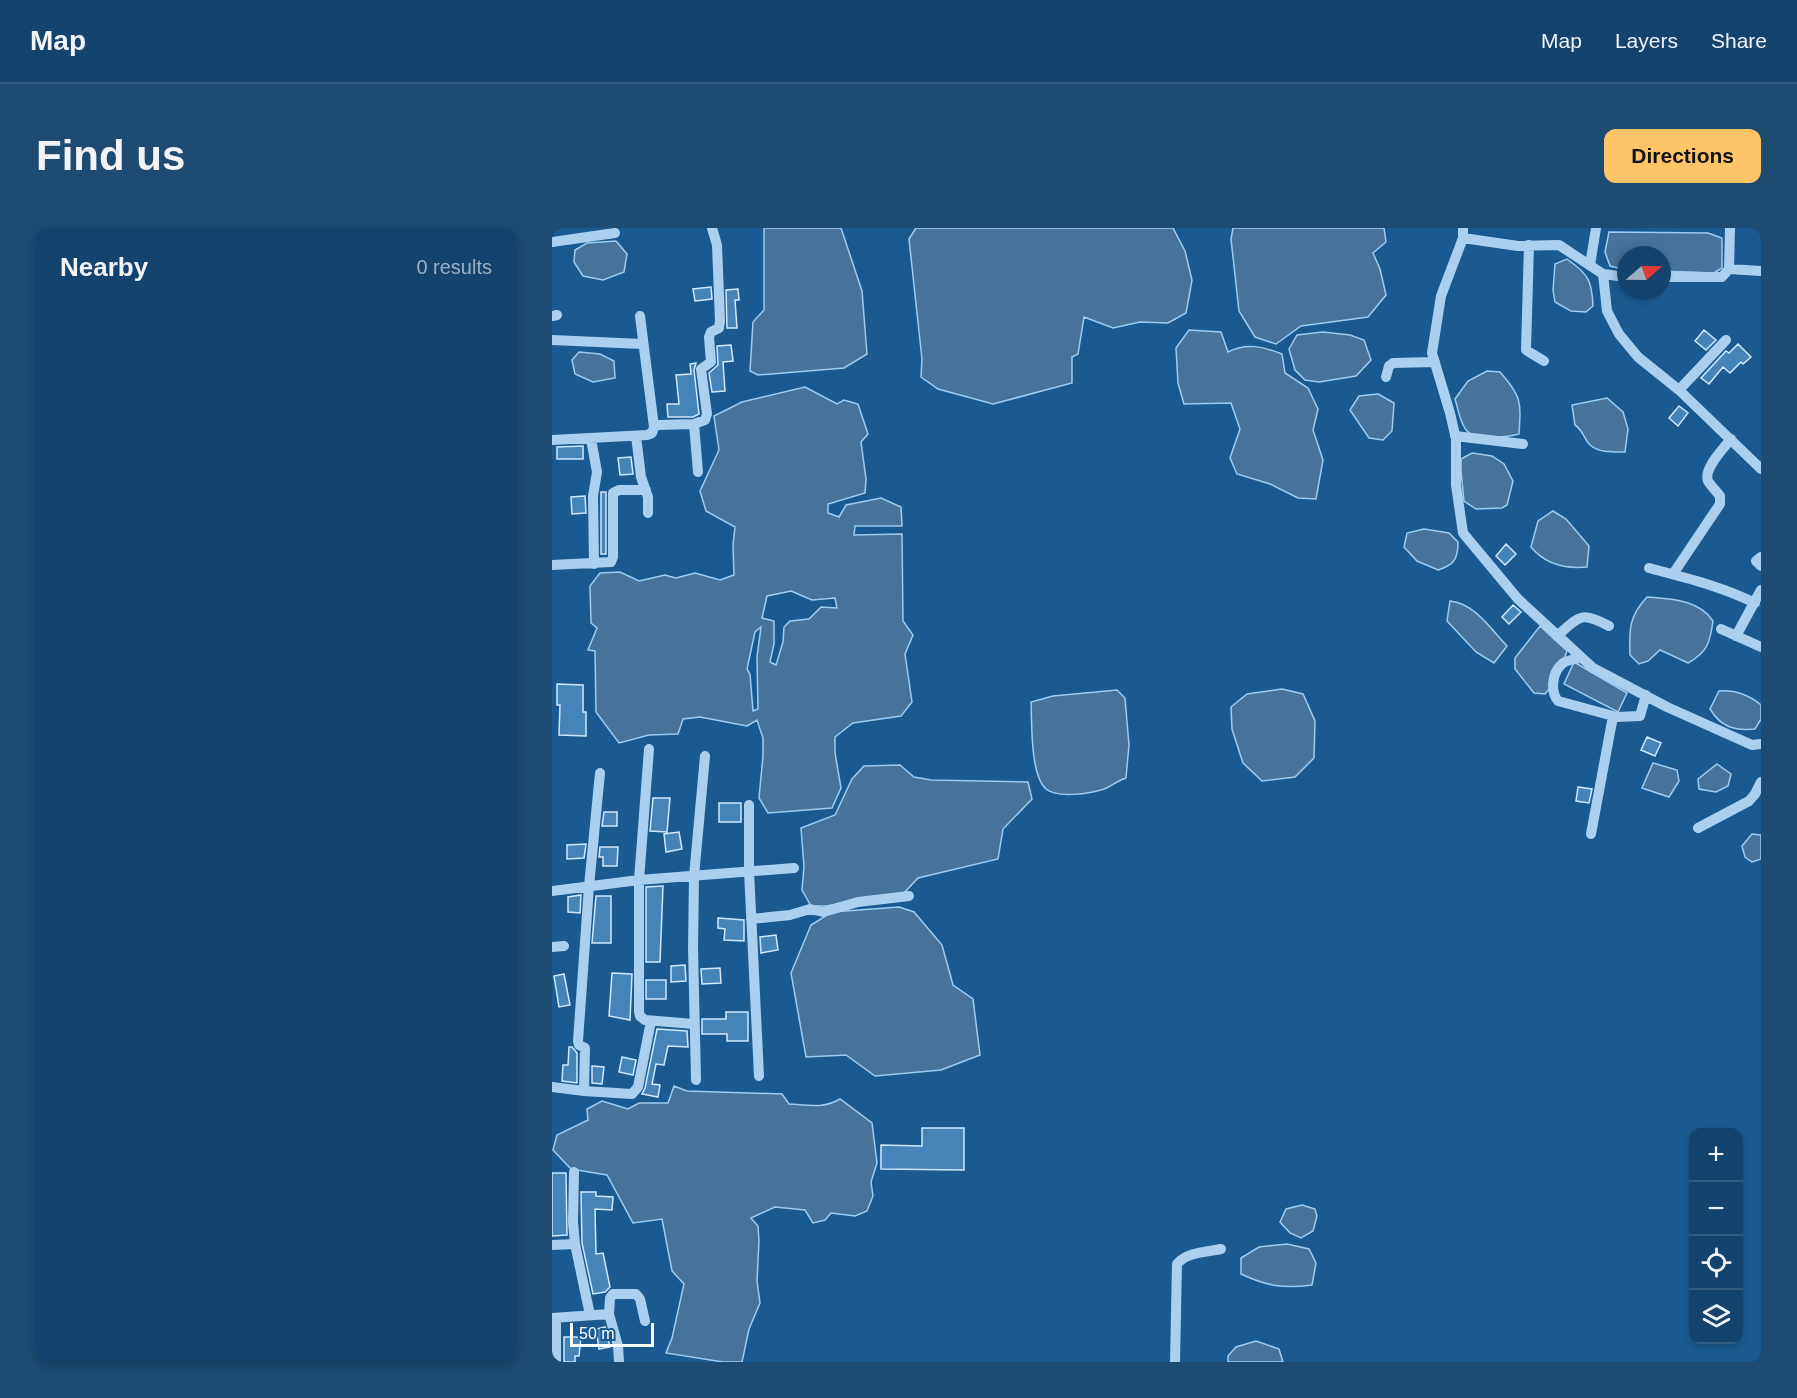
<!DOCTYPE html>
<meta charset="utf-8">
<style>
body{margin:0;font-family:Helvetica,sans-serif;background:#1d4b72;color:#f1f3f6}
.controls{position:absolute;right:18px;bottom:18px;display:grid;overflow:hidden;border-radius:12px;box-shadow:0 3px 9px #0003}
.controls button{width:54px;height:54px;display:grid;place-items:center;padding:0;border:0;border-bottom:2px solid #335c80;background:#14446d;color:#f1f3f6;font:30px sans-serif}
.compass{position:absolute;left:1065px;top:18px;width:54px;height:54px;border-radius:50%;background:#14446d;box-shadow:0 3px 9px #0003;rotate:70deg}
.scale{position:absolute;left:18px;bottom:15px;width:84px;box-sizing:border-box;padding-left:6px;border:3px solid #fff;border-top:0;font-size:16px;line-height:21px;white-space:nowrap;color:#fff;-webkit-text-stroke:4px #1b5a91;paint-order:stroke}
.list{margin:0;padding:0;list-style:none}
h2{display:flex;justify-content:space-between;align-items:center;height:78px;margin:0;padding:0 24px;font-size:26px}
h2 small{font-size:20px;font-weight:400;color:#9db0c2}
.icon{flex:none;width:33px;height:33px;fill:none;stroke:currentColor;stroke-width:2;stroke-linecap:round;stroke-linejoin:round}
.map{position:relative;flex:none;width:1209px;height:1134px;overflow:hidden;border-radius:12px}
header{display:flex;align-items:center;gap:36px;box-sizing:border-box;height:84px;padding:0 30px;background:#14446d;border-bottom:2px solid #335c80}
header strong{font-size:28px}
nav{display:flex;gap:33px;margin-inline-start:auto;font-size:21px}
.intro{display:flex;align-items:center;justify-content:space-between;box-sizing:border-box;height:144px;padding:0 36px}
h1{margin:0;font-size:42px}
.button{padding:15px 27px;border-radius:12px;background:#ffc468;color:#111;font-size:21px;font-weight:700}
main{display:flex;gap:36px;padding:0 36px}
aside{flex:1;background:#14446d;border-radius:12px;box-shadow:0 3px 9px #0003}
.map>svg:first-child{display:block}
.water{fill:#47739a;stroke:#9eccf1;stroke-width:1.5;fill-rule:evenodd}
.building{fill:#4484b9;stroke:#d1e8fa;stroke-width:1.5}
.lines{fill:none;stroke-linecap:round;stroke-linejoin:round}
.minor{stroke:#abd0ef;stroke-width:10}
</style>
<header>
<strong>Map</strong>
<nav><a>Map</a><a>Layers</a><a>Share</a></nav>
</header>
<div class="intro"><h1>Find us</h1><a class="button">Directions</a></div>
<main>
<aside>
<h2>Nearby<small>0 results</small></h2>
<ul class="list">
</ul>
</aside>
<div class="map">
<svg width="1209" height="1134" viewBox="0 0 1209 1134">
<rect width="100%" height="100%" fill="#1b5a91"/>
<!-- water -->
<path class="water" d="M212 0H289L310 63 315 126 292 140 206 147 198 143 201 94 212 82Z
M364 0H621L633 23 640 52 634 85 616 95 588 94 561 100 532 89 526 126 520 129V155L441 176 386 161 369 149 370 131 357 11Z
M681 0H832L834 14 821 25 828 41 834 67 816 89 749 98 724 116 703 109 687 83 679 11Z
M1057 4 1156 5 1170 10V40L1162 45 1110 43V27H1074V42L1058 38 1053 24Z
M64 13 75 26 72 44 51 52 31 48 22 34 23 22 35 15Z
M1015 31C1036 46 1040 52 1041 78L1034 84 1019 83 1003 74 1001 62 1003 36Z
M637 102 669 104 676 124C694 114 712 119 730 126L733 145 756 160 766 181 761 202 771 232 764 271 746 270 718 256 685 246 678 230 688 201 679 175 632 176 626 155 624 120Z
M771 104 798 107 812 112 819 132 804 148 767 154 753 152 743 142 737 121 745 107Z
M27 124 48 126 62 133 63 150 41 154 23 146 20 132Z
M935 143 948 144C970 169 969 174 967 206 955 209 924 213 915 203 908 196 906 180 903 171L916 153Z
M253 159 285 176 292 172 306 176 316 206 309 214 314 251 313 265 276 276V285L287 289 294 277 329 270 349 279 350 298H303L302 307 350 306 351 393 361 407 353 426 360 474 349 488 301 495 283 509V525L289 560 280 580 216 585 207 570 211 528V510L205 492 195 498 148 489 131 491 126 506 97 507 67 515 44 484 43 423 36 422 45 400 39 395 38 358 48 345 68 344 87 353 113 347 124 350 143 345 168 352 182 347 181 317 183 299 154 283 148 263 167 222 162 188 190 174ZM239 363 260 372 283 370 285 380 269 379 257 391 238 393 232 399 231 414 224 437 218 434 222 416V393L210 390 215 368ZM209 399 205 429 206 481 201 483 198 446 195 441 203 404Z
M826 166 842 175 840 203 831 212 817 210 798 182 807 168Z
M1055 170 1071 184 1076 201 1073 224C1062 224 1047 225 1038 217 1032 211 1031 202 1023 197L1020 177Z
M920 225 940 228 952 236 961 253 955 277 950 280 924 281 912 273 909 243V231Z
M1001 283 1014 291 1037 318 1035 339C1014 341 993 336 979 319L986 293Z
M872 301 897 305 906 314C906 331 902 337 886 342L865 333 852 319 855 305Z
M1095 369C1118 371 1147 371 1161 393 1158 414 1156 424 1136 435L1108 422 1096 433 1087 436 1078 427C1077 402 1077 388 1095 369Z
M898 373C922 375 939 401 955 418L942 435 924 424 895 393Z
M988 398 1015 423 1004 452 993 466 982 465 963 441V430Z
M1022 434 1075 465 1066 484 1012 456Z
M730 461 751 466 763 493 762 530 743 549 710 553 691 535 680 501 679 479 695 466Z
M565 462 573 470 577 517 574 550C564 553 558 560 549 562 535 566 505 570 494 561 478 547 480 494 479 474L501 468Z
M1167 463C1182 462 1197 467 1209 477V491L1203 501C1182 503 1169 499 1158 481Z
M1101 535 1125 542 1127 553 1117 569 1090 560Z
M1165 536 1179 546 1176 558 1164 564 1147 561 1146 551Z
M348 537 362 549 379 552 476 554 480 571 451 601 446 631 366 650 352 665 274 678H259L250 662 252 639 249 600 283 587 300 551 312 538Z
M1200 606 1209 607V631L1200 634 1193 629 1190 618Z
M347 679 362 684 390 717 401 757 421 771 428 827 389 842 323 848 294 827 254 829 239 745 259 697 280 684Z
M122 858 135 863 230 866 237 876C256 877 271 881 288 871L320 895 325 935 319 954 321 968 315 983 303 988 279 985 273 992 261 995 253 982 223 979 199 990 206 998 207 1013 205 1053 208 1075 197 1101 190 1134H171L114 1125 120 1110 132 1056 120 1043 110 991 81 995 55 947 19 941 1 922 5 907 36 892 35 881 50 873 76 881 87 875H116Z
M750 977 763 981 765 988 761 1003 749 1010 738 1005 728 994 734 981Z
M735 1016 757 1021 764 1035 760 1057C731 1061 715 1058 689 1046V1030L707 1019Z
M704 1113 727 1121 731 1134H676V1128L684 1119Z"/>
<!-- building -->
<path class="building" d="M159 59 160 71 143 73 141 61Z
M186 61 187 72H183L185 100H175L174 62Z
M1152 102 1164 112 1154 122 1143 113Z
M1186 116 1199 129 1191 136 1189 134 1178 145 1171 139 1157 156 1149 150 1174 123 1177 125Z
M179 117 181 133 171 134 173 163 160 164 157 145 166 137 165 118Z
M144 135 142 142 147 186 141 189H116L115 176H127L124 147 139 146 138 136Z
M1127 178 1136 185 1126 198 1117 190Z
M31 218V231H5V219Z
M79 229 81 246 68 247 66 230Z
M49 264H54V326H49Z
M33 268 34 285 20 286 19 269Z
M954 316 964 326 953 337 944 328Z
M961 377 969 384 957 396 950 389Z
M5 456 31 457V484H34V508L7 507 8 477H5Z
M1095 509 1109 515 1103 528 1089 522Z
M1026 559 1040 561 1037 575 1024 573Z
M101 570H118L115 604 98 603Z
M167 575H189V594H167Z
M52 584H65V598H50Z
M127 604 130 621 114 624 112 606Z
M34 616 32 630 15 631V617Z
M48 619H66L65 638H51V629H47Z
M111 658 108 734H94V659Z
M29 667 28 685 16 684V669Z
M44 668H59V715H40Z
M166 690 192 692V713L172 712 173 701 166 700Z
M224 707 226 722 209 725 208 709Z
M133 737 134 753 119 754V738Z
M168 740 169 755 150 756 149 741Z
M60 745 80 746 78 792 57 788Z
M12 746 18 777 7 779 2 748Z
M94 752H114V771H94Z
M174 784H196V813H175V806H150V791H174Z
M105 801 135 803 136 819 116 818 112 837 104 836 100 856 108 857 106 869 90 866 93 860Z
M17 819H20L25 825V855L10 853 11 837H16Z
M70 829 84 832 81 847 67 844Z
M40 838 52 839 50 856 40 855Z
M370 900H412V942L329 941V917L370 918Z
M0 945H14L15 1007 0 1008Z
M29 964H44V968L61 969 60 982 43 981 44 1026 51 1025 58 1059 53 1064 41 1066 30 1015Z
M53 1099 58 1119 47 1121 44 1101Z
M12 1109H29L27 1128H23V1134H12Z"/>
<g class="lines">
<!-- minor -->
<path class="minor" d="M911 0V10L966 18 1007 17 1051 46 1055 83 1067 106 1086 129 1127 162 1209 241
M911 10 889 68 880 125 898 185 904 211V257L911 305 966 371 1041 440 1115 479 1200 517 1209 516
M0 14 63 5
M977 17 974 122 992 133
M1038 37 1044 0
M1177 41 1209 43
M1051 46 1074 49
M1110 49H1170L1177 41 1178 0
M0 88 5 87
M88 88 102 199
M0 112 90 116
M834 149 837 138 841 135 883 134
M1127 162 1174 112
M142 196 146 244
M84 208 89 249 96 269V285
M903 208 971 216
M39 211 45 244 41 268 42 336
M0 212 95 207 100 205 102 199 106 197 142 196 153 192 155 186 149 141 159 134 157 109 159 104 167 100 168 93 165 17 160 0
M1209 329 1204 333 1209 338
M0 337 59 334 61 329V265L67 262H94
M1097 340C1134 350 1169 358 1203 375
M1121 346 1168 276V268C1165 264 1159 258 1156 253 1151 241 1172 220 1179 211
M1169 401 1209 419
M1005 408C1028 388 1028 383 1057 398
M1184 408 1209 362
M1029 430C1023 431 1014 432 1010 436 1000 445 998 463 1006 473L1065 489 1088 488 1094 467
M97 521 87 652V784L88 788 93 792 142 796
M197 577V643L207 848
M1146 600 1197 573 1203 566 1209 554
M1039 606 1061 488
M0 663 87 652 242 640
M199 691 238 687 258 681 271 684 306 674 357 668
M0 719 12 718
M144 852 141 720 142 648 153 528
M0 859 32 863 80 866 86 859 99 793
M32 863 33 820 27 817 26 813 37 658 48 545
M22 944 21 994 23 1016 38 1087
M0 1017 23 1016
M57 1086 58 1070 61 1066H84L88 1071 93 1093
M0 1090 57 1086 66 1118 67 1134
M4 1090V1134
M623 1134 625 1036C635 1024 655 1024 669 1021"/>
</g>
</svg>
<div class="controls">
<button>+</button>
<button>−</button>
<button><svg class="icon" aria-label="locate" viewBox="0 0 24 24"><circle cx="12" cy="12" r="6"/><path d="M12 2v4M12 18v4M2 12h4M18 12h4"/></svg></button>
<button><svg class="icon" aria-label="layers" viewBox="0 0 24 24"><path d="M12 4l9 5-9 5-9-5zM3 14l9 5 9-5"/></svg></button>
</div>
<svg class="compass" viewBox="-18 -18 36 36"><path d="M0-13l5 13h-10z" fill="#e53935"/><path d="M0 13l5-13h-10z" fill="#9db0c2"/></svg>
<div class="scale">50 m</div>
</div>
</main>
